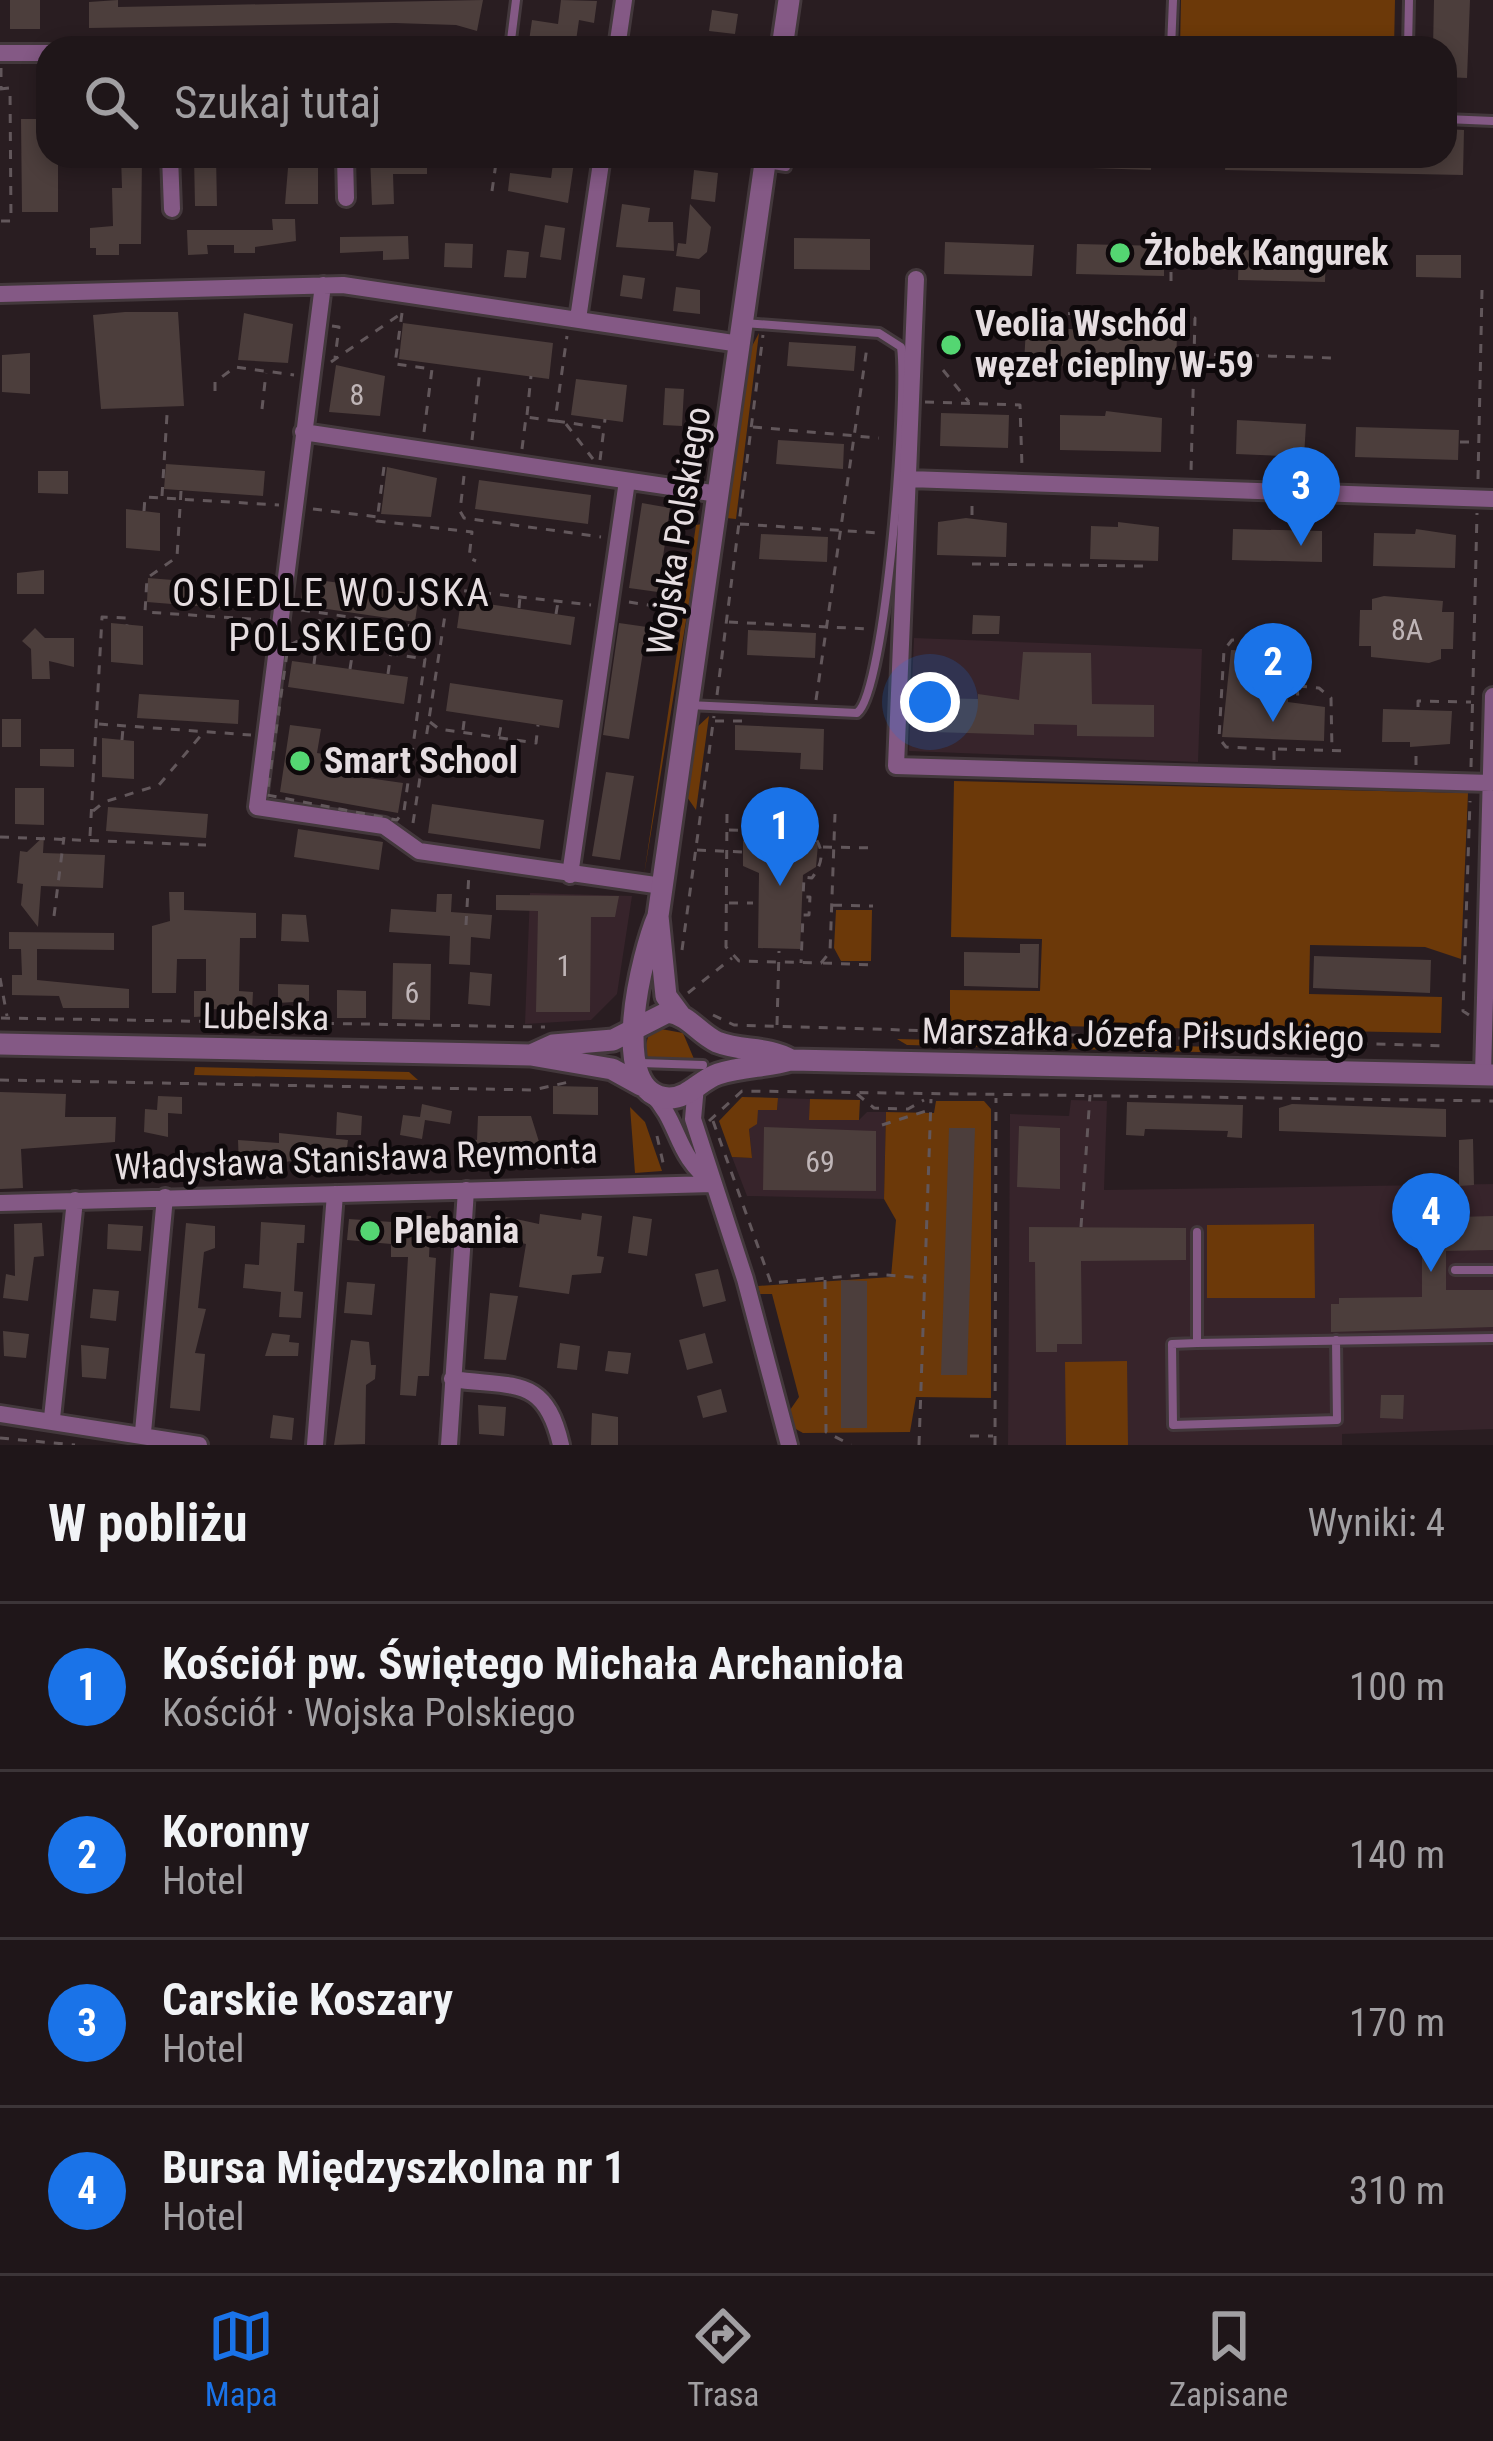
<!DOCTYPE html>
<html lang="pl">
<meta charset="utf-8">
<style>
body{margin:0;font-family:"Roboto Condensed",sans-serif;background:#271f22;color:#f1f3f6}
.you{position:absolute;left:930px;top:702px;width:42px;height:42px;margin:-30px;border:9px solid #fff;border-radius:50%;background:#1a73e8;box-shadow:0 0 0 18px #1a73e833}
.badge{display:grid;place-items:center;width:78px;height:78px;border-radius:50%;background:#1a73e8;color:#fff;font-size:39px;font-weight:700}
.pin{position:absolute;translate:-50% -99px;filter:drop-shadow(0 3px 6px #0008)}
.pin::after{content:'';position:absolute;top:63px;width:42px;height:36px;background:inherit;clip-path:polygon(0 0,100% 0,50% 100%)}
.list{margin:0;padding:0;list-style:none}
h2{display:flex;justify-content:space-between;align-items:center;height:156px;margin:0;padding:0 48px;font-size:51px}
h2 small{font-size:39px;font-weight:400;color:#a19fa2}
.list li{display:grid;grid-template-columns:78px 1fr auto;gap:36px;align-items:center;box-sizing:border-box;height:168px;padding:0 48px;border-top:3px solid #3c3538}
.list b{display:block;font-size:45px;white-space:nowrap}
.list p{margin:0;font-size:39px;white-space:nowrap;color:#a19fa2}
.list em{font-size:39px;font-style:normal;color:#a19fa2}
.icon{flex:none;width:66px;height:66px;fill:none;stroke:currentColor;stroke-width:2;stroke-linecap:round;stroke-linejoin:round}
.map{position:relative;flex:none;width:1493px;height:1445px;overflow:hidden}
.search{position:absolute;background:#1f1619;box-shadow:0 6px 18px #0003;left:36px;right:36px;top:36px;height:132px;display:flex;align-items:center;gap:30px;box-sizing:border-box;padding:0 42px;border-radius:36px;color:#a19fa2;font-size:45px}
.sheet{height:828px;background:#1f1619}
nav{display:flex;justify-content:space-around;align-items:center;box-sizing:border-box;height:168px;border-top:3px solid #3c3538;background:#1f1619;font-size:33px;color:#a19fa2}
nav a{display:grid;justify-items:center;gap:6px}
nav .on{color:#1a73e8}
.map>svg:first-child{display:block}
.built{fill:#37242b}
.green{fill:#6c3909}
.building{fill:#4c3e3c}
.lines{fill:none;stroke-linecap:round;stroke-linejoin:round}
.service-casing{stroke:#43383c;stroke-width:14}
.minor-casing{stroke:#43383c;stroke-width:22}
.tertiary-casing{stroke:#43383c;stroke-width:27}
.path{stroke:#62575b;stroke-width:3;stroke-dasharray:9 9;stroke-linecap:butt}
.service{stroke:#845985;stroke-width:8}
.minor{stroke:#845985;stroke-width:16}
.tertiary{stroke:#845985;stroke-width:21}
.poi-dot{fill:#54d672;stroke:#0e090b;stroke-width:4.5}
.labels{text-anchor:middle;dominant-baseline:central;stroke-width:10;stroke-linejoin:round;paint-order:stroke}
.number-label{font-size:30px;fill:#bfb5b7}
.poi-label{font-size:36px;font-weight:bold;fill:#e5dde0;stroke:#0e090b;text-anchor:start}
.street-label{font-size:36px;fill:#e5dde0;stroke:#0e090b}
.neighbourhood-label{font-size:39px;letter-spacing:3px;fill:#e5dde0;stroke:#0e090b}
</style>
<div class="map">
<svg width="1493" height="1445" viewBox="0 0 1493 1445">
<rect width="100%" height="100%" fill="#291d21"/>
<!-- built -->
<path class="built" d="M914 638 1202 649 1198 762 909 751Z
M530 893 632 896 617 994 591 1020 525 1024Z
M778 1098 810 1099V1120H859L867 1112H886L884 1199 747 1196 732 1157 752 1158 749 1129 758 1110H777Z
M1071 1100 1107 1101 1104 1190 1493 1184V1429L1342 1434V1445H1008L1010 1114 1069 1116Z"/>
<!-- green -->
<path class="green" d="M1181 0H1395L1394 48H1180Z
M759 333 736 519 726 518 751 348Z
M702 524 644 875 696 525Z
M709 716 696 810 687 797 695 729Z
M954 781 1468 793 1461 959 1425 947 1310 945 1309 994 1442 997 1441 1033 950 1024V990L1040 991 1042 939 951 937Z
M836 910H872L871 961H841L834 948Z
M661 1029 683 1033 694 1059 642 1058 648 1037Z
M897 1039 1218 1047 1199 1052 907 1045Z
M195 1067 409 1072 418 1080 194 1075Z
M742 1097 778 1098 777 1110H758L757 1124 749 1129 752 1158 732 1157 719 1121Z
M810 1099 860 1100 859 1120H809Z
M936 1101H984L991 1109V1398L916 1397 910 1432 803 1433 794 1428 790 1410 799 1397 772 1294H760L758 1286 891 1277 896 1220 884 1199 886 1112 934 1113Z
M630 1107 645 1122 662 1171 635 1173Z
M1314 1224 1315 1298H1207V1225Z
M1127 1361 1128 1445H1066L1065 1362Z"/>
<!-- building -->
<path class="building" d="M10 0H40V29H10Z
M118 0V7L483 0 477 31 456 25 395 23 89 28V2Z
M561 0 597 1 594 23 579 20 575 48 529 41 532 20 558 24Z
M1434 0H1470L1467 78 1445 77V48H1433Z
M712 10 738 14 735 34 709 31Z
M21 119H48V156H58V212H22Z
M1445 129 1464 130 1463 175 1225 170 1226 156H1445Z
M121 156H142L141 244H119V255H96V248H90V228L113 226 112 188H122Z
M194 156H216L217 206H195Z
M289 156H318V204H285Z
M370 156H427V174H393L394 204 372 205Z
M554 156H575L568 203 508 191 510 173 551 178Z
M1062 156H1152L1151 170 1062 167Z
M694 170 718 173 715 202 691 199Z
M622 204 650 208 648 222H673L674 251 616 247Z
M690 204 711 227 707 252 699 259 676 256 678 243 686 244Z
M272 219H295L296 241 255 247V253H234V245H207L208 254 188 255 187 230H273Z
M545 225 565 228 561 260 540 257Z
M408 236 409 259 383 260V251L340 253V237Z
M794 238 870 239V270L794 269Z
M945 242 1034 245 1032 276 944 274Z
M445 243 473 244 472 268 444 267Z
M1077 244 1164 246V276L1076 274Z
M507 250 529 252 526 278 504 277Z
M1239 250 1326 252 1325 282 1238 280Z
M1416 255H1461V278L1416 277Z
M623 275 645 278 642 299 620 296Z
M676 287 700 290V314L673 311Z
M125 312H178L184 406 101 409 93 315Z
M244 313 293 324 288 363 238 360Z
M403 323 553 343 549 379 399 359Z
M1026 327 1177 334 1176 370 1024 364Z
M789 342 856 346 854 371 787 366Z
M30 353V394L2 392V355Z
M336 365 385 376 380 416 329 412Z
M576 379 627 385 623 422 571 415Z
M665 388 684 389 682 426 663 425Z
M1106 411 1162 418 1161 452 1060 450V415L1105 416Z
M941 413 1009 415 1008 448 940 446Z
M1237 420 1306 424 1304 457 1236 454Z
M1356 427 1459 430 1458 460 1355 457Z
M778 440 844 444 843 469 776 464Z
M166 464 265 471 263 496 164 489Z
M387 467 437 478 431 517 381 514Z
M38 471H68V494L38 493Z
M479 480 591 495 588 524 475 509Z
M642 503 670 508 658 592 629 588Z
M126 509 160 513V551L126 548Z
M966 518 1007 523 1006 557 937 555 938 522Z
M1118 522 1159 527 1158 561 1090 559 1091 526 1118 527Z
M1233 529 1322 531V562L1232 560Z
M1416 529 1456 535 1455 568 1373 566 1374 533 1415 534Z
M761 534 828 537 827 562 759 559Z
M44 570V594H17V573Z
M148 578 248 586 246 610 147 602Z
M304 578 419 594 415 622 300 605Z
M1384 596 1443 601 1442 612H1454L1453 649H1441V659L1429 663 1371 657V646H1359L1360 610H1372V599Z
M461 600 575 617 571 645 457 628Z
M973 615 1000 616 999 634H972Z
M111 623 143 626V665L111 662Z
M619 623 647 627 629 739 603 735Z
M35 628 45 638H74V667L49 661 50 679H32L31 649 22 641Z
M748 630 816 633 815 658 747 655Z
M1231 650 1289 653 1288 702 1325 707 1324 741 1222 737Z
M1023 652 1091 653 1092 704 1154 705V737L1077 736V725L1034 724V735L932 732 933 698 978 699V694L1019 700Z
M292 661 408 677 404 704 288 687Z
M450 683 563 700 559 728 446 711Z
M139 694 239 700 238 724 137 718Z
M1383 709 1452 711 1450 744 1410 747V742H1382Z
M2 719H21V747H2Z
M290 725 321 729 317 753 363 760 361 777 403 783 398 813 280 792Z
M735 725 824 729 823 770 800 769 801 753 735 750Z
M102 738 134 741V779L102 777Z
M40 749H74V767L40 766Z
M606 772 634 776 620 860 592 856Z
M15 788H44V825L15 824Z
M432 804 544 820 540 849 428 833Z
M108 807 208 814 206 838 106 831Z
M765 822 797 823 800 836 818 844 816 867 803 875 800 949 758 948 759 873 743 866V841L762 835Z
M298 829 383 842 379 870 294 857Z
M44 836 43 853 105 855 103 888 41 886 38 927 21 905 23 884 17 883 20 851 27 852Z
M169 892H184V910L256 913V938H240L239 991 253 992 252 1011 211 1009V1016L194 1017V991H206V959H177L176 993H152V926L170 921Z
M437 894H452L451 912 492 915 490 939 471 937 470 965 449 964 450 936 389 932 391 909 436 912Z
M496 895 619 896 615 917H591L590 1012H536L538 911 496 910Z
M282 914 306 915 309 942 281 941Z
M9 932 114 933V950L37 949V980L129 989V1008H63L59 996 12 995V975H22L21 949H9Z
M1020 944H1039L1038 988 964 986V952L1020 953Z
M1314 956 1431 960 1430 993 1313 988Z
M393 963 431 964 430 1020 392 1019Z
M470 972 492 974 490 1006 468 1004Z
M278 984 309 985V1001L278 1003Z
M337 990 366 991V1018H337Z
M553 1086 598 1087V1115L553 1114Z
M0 1092 66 1094 65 1117H116L115 1142 21 1149 23 1188 0 1189Z
M158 1096 182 1097V1114L168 1113V1137L144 1132 145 1109 157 1110Z
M1127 1102 1243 1105 1242 1138 1227 1137 1228 1131 1145 1129 1144 1136 1126 1135Z
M422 1104 452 1111 450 1124 425 1120 422 1139 400 1135 403 1115 420 1117Z
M1292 1104 1446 1109V1137L1279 1131V1108Z
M337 1112 362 1116 361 1135H336Z
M478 1116H531L545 1161 480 1156V1167L464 1165 467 1139 477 1140Z
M1019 1126 1060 1128V1189L1017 1187Z
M764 1127 876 1131V1191L763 1190Z
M949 1128H975L967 1375H941Z
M279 1133 348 1140 344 1169H329V1157L239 1167 238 1140 279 1143Z
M1473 1139 1474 1185 1459 1186V1140Z
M582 1213 602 1216 597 1256 604 1257 601 1273 572 1275 569 1294 519 1287 526 1244 493 1237 497 1215 539 1224 540 1214 581 1220Z
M414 1216H431L429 1257 436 1258 429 1376H418L416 1396 400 1395 408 1257H391V1244L347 1240 349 1219 392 1222 414 1221Z
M633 1216 652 1219 647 1256 628 1253Z
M1493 1216V1250L1446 1251V1290H1493V1327L1331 1332V1304H1339V1298L1422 1297V1218Z
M261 1222 305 1225 304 1243H297L294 1291 303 1292 301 1318 279 1317 281 1292 243 1288 245 1264 259 1265Z
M42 1223 44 1256 34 1257 28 1301 3 1298 6 1274 15 1276 14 1224Z
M186 1223 215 1226V1248L204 1252 198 1308 206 1309 195 1353 205 1354 200 1411 170 1408Z
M108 1224 143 1226 141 1251 107 1249Z
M1029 1227 1186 1228V1260L1081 1261 1082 1344H1057V1352H1036L1035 1262H1029Z
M718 1269 726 1301 703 1307 695 1274Z
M841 1280 867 1281V1428H841Z
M347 1282 375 1284 372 1315 344 1313Z
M93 1289 119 1291 116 1321 90 1318Z
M490 1293 518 1296 506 1360 484 1359Z
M3 1331 29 1334 26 1358 4 1356Z
M272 1333 290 1335 289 1342 299 1343 298 1356H265Z
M705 1333 713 1363 687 1370 679 1340Z
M351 1340 369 1342 371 1365H376L375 1379 366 1385 365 1444 334 1445Z
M560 1343 580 1346 577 1370 557 1368Z
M81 1345 109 1348 106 1379 82 1377Z
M608 1351 631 1353 628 1374 605 1371Z
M721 1389 727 1412 703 1418 697 1396Z
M1381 1395H1404L1403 1419 1380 1418Z
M478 1405 506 1407 504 1436 479 1434Z
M592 1413 618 1417V1445H591Z
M273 1415 294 1418 292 1440 270 1438Z"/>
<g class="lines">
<!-- service casing -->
<g class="service-casing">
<path id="service" d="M918 47 944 48
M510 48 516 0
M1171 48 1173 0
M1408 48 1409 0
M1445 119 1493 121
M766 164 786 167
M688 705 857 713C886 692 908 394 901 347L879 333 744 323
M640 1063 703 1065
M1197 1232V1343L1493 1338
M1455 1270H1493
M1197 1343 1172 1344 1173 1425 1337 1420 1336 1340"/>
</g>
<!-- minor casing -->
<g class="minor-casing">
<path id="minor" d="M617 48 624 0
M0 53H48
M170 156 172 209
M345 156 346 198
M916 279 896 766 1491 783
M323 285 257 807 384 826 419 851 662 886
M0 294 343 285 740 344
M578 319 602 156
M303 432 718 494
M908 479 1493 499
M570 875 627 481
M1483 1074 1493 696
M696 1086 693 1119 745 1279 789 1445
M651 1093C681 1123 674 1155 713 1183
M0 1203 713 1184
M452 1379C515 1388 545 1375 561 1445
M0 1414 199 1445
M52 1418 75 1200
M143 1432 165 1197
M315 1445 335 1194
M449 1445 466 1190"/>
</g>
<!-- tertiary casing -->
<g class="tertiary-casing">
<path id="tertiary" d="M782 48 789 0
M766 156 658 916C643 950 605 1097 669 1098 689 1098 700 1080 718 1074 742 1066 767 1067 791 1060L1493 1075
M658 916 666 996 680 1015
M0 1044 531 1055 612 1069 641 1085
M531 1055 553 1045 613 1040 668 1012C690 1016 698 1033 717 1042 742 1052 766 1046 791 1060"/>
</g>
<!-- path -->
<path class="path" d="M60 44 403 41 484 48
M1 68V89
M0 89 10 88 11 221H0
M492 191 497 156
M1164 261H1171V284
M402 313 395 364 432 369 424 432
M1050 313 1195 318 1191 472
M332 326 339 327 335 358
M1196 354 1335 358
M331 362 402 313
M943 370 969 402
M215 391V382L235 367 294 375
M925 402 1020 405 1022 467
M262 409 266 373
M527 415 531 376
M556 421 604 428 605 419
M566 424 593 459
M753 427 879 438
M472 440 480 370
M1460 442H1477
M522 449 526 417 555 421 567 336
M600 460 604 428
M384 467 377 521 472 532 469 558 476 561
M1269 475 1270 463
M464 476 460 511 464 518 601 537
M1478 479 1482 290
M181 491 177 557 147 578 145 612 266 620
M162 496 167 415
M313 509 378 517
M144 511 145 497 279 505
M972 515V500
M740 524 880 533
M972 564 1144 566
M629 602 680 610
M483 603 484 593
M519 608 520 597
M301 610 440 630
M556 614 558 602
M729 622 869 629
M1261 635 1262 642 1254 644V636Z
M1252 639 1232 640 1224 650 1219 738 1226 747 1267 749
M300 640 425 659 404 811 397 820 267 795 288 646Z
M1263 640 1283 641 1295 649 1298 701
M1293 645 1294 635
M314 664 320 613
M350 669 358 618
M388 674 395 623
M1298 686 1319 688 1331 698 1332 751
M717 695 763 335
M816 700 867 347
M1418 707V701L1471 702
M715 721H748
M430 722 439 729 536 743 538 725
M99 724 251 735
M463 730 465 714
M499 736 502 720
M122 740 123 728
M1278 749 1347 751
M1274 760V749
M1416 765V749
M1471 767 1477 513
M93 811 104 802 159 785 203 733
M727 814 726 947 739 961 821 963 830 952 835 814
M413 823 449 589 591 605
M729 830 758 831 763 820 799 821 802 833 813 834C824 850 824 861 812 878L804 877 803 897H810L809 915H803L801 963
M90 836 102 617 128 618 127 625
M0 837 206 845
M823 847 875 848
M697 850 743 852
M729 903H753
M833 905 873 906
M54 916 64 837
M466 925 469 873
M682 950 714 716
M823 963 872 965
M0 978 7 1016
M688 993 732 958
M713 1015 734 1025 1446 1046
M1469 1015 1463 1011 1470 801
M1 1018 545 1027
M777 1025 779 951
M0 1080 533 1090 569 1082
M857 1094 874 1108 908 1109 924 1100
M709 1121 742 1091 1493 1101
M713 1121 771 1283 873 1274 924 1278
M882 1125 929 1110
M657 1136 664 1167
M1081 1227 1090 1095
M825 1280 826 1432 851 1445
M970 1436H993
M0 1438 75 1445
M919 1445 931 1099
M995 1445 996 1098"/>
<!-- service -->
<use href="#service" class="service"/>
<!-- minor -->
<use href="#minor" class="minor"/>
<!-- tertiary -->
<use href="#tertiary" class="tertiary"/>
</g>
<!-- markers -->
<g class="poi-dot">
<circle cx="1120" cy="253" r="12"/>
<circle cx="951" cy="345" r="12"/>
<circle cx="300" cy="761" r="12"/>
<circle cx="370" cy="1231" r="12"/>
</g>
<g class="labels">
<!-- number labels -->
<g class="number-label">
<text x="357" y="394">8</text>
<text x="1407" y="629">8A</text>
<text x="564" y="965">1</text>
<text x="412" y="992">6</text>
<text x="820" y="1161">69</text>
</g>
<!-- poi labels -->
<g class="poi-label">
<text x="1144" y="253">Żłobek Kangurek</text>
<text x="975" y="324">Veolia Wschód<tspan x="975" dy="41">węzeł cieplny W-59</tspan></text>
<text x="324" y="761">Smart School</text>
<text x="394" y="1231">Plebania</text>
</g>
<!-- street labels -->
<g class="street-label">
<text transform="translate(679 531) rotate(-81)">Wojska Polskiego</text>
<text transform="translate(266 1017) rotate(1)">Lubelska</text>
<text transform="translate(1143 1035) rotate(1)">Marszałka Józefa Piłsudskiego</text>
<text transform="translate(356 1159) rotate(-2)">Władysława Stanisława Reymonta</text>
</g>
<!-- neighbourhood labels -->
<g class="neighbourhood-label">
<text x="332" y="593">OSIEDLE WOJSKA<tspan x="332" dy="45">POLSKIEGO</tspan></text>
</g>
</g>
</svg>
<div class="you"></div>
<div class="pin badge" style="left:780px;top:886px">1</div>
<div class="pin badge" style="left:1273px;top:722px">2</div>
<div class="pin badge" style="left:1301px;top:546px">3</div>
<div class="pin badge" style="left:1431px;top:1272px">4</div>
<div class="search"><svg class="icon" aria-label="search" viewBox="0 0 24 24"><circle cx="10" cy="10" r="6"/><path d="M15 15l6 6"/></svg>Szukaj tutaj</div>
</div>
<section class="sheet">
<h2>W pobliżu<small>Wyniki: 4</small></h2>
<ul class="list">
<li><span class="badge">1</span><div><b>Kościół pw. Świętego Michała Archanioła</b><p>Kościół · Wojska Polskiego</p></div><em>100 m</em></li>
<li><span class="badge">2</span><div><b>Koronny</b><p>Hotel</p></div><em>140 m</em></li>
<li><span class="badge">3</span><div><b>Carskie Koszary</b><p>Hotel</p></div><em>170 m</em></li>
<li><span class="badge">4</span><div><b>Bursa Międzyszkolna nr 1</b><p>Hotel</p></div><em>310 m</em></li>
</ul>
</section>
<nav>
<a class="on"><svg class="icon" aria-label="map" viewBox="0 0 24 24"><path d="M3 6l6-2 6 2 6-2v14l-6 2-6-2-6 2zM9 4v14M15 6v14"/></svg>Mapa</a>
<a><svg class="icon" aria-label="directions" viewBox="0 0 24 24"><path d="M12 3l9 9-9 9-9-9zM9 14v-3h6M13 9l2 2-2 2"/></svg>Trasa</a>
<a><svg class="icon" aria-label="saved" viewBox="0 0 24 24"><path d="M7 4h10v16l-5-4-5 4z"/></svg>Zapisane</a>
</nav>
